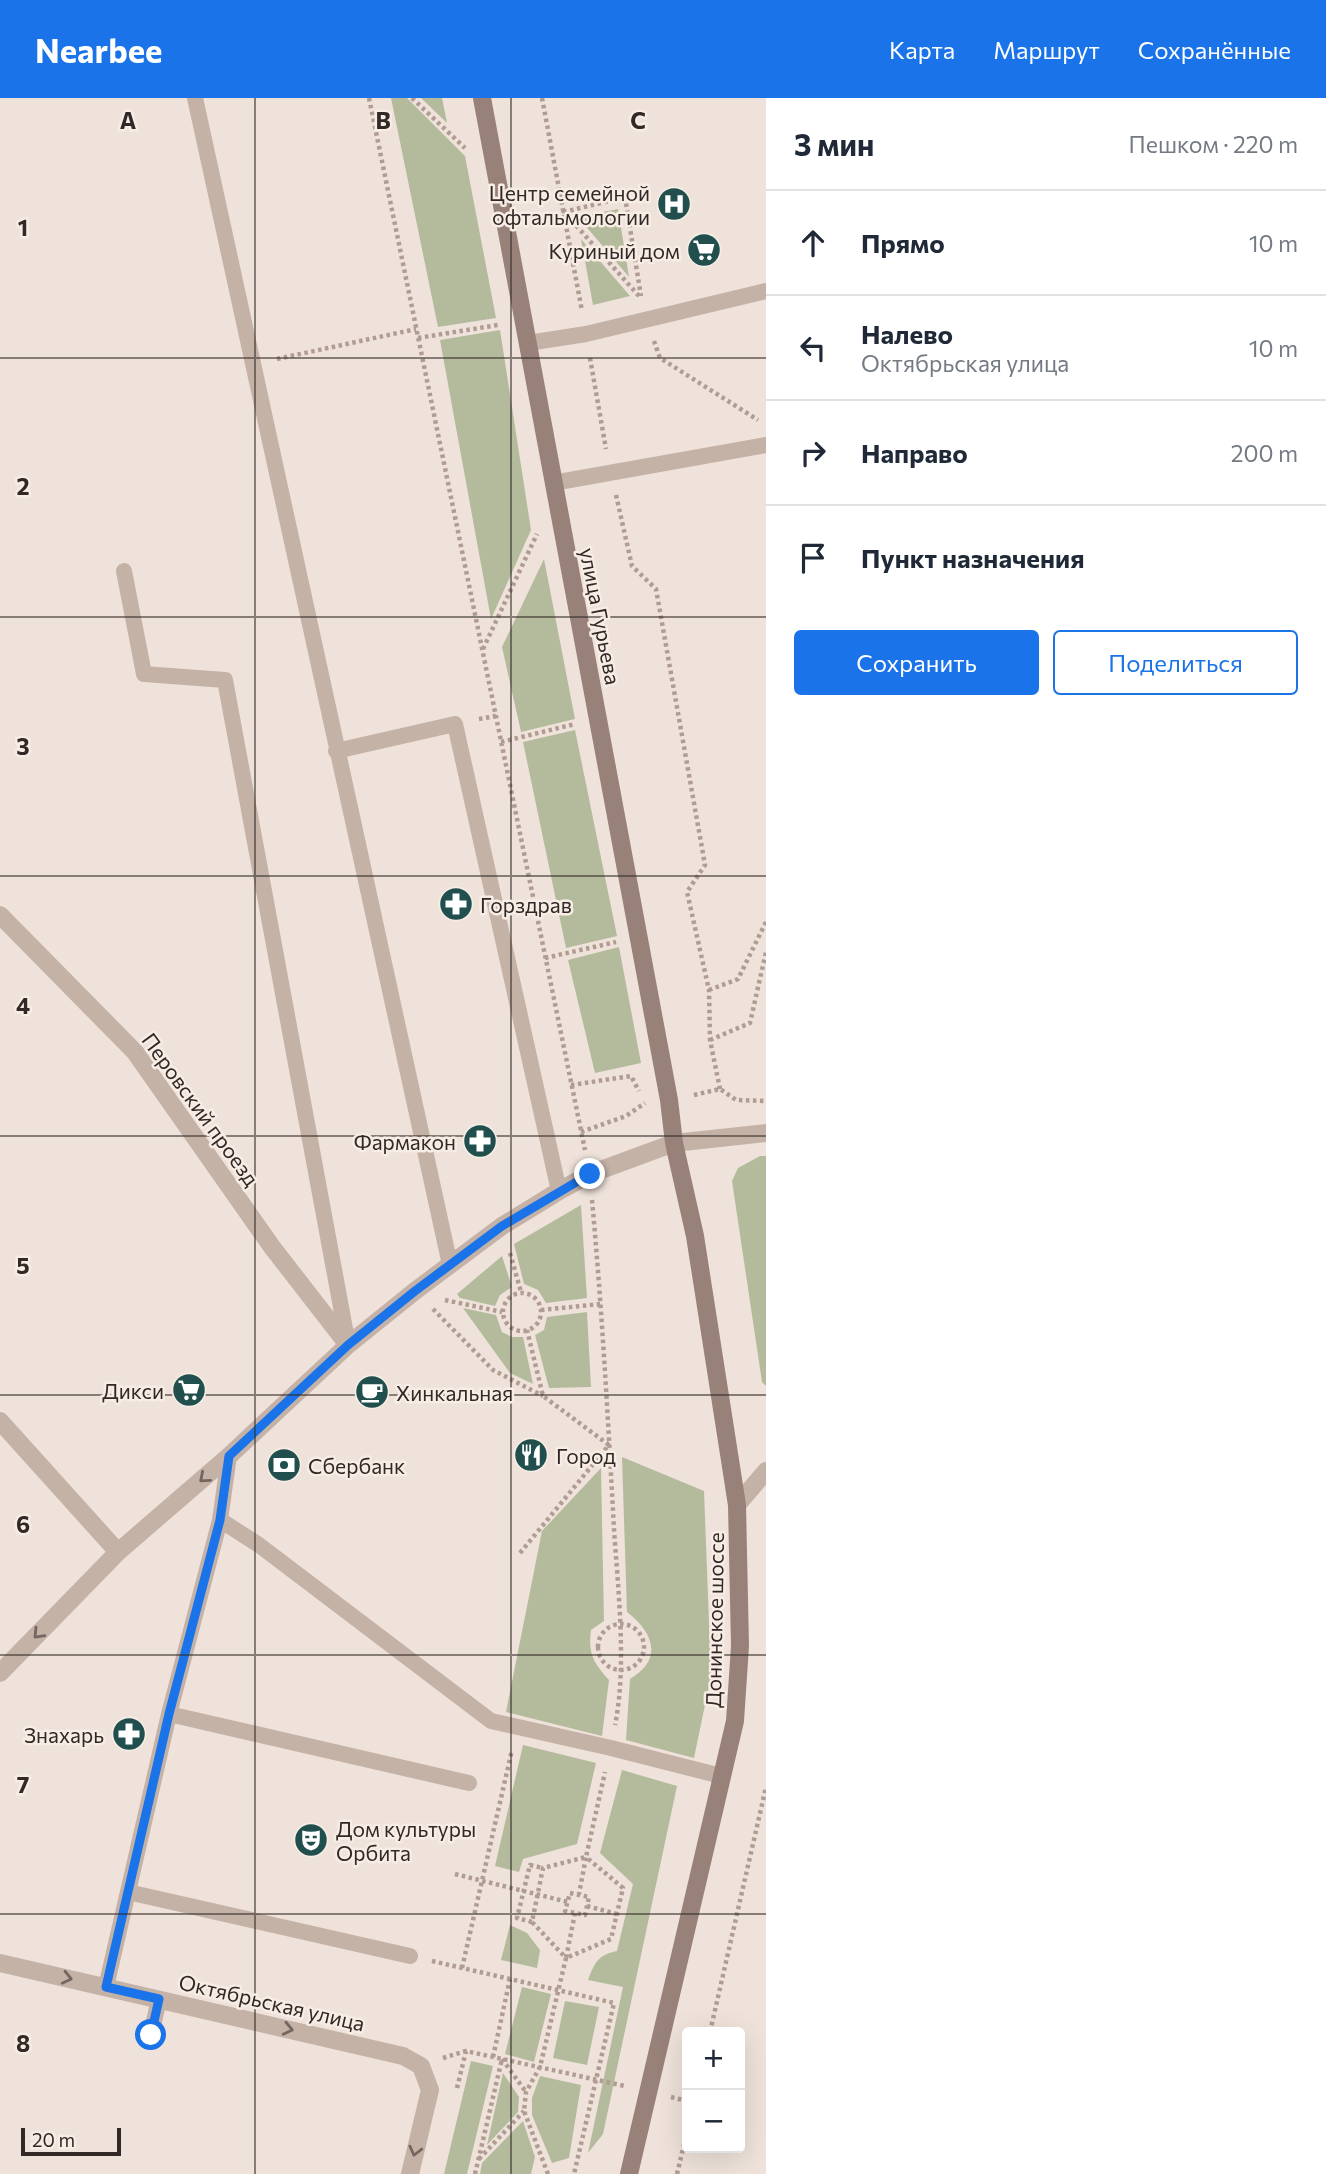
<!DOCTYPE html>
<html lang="ru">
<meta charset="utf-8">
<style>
body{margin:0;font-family:Commissioner,sans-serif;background:#f2f2f3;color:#1f2937}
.controls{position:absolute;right:21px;bottom:21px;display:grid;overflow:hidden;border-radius:7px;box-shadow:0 7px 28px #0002}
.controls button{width:63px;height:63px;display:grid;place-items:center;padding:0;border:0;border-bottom:2px solid #e0e1e3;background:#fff;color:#1f2937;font:35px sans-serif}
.scale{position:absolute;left:21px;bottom:18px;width:100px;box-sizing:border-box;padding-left:7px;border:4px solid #322927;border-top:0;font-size:19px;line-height:24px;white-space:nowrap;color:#322927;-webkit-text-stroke:5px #f7ede5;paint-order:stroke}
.stop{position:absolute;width:21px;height:21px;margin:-16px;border:5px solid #1a73e8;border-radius:50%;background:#fff}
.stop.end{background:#1a73e8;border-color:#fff;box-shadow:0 2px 7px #0008}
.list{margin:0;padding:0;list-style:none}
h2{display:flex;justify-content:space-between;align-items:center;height:91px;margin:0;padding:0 28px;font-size:30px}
h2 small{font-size:23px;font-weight:400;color:#747a83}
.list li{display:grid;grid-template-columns:46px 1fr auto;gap:21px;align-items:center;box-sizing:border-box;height:105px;padding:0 28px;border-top:2px solid #e0e1e3}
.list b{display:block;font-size:26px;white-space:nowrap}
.list p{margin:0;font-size:23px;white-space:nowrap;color:#747a83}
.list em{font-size:23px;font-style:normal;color:#747a83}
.actions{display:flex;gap:14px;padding:21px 28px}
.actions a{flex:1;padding:16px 0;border:2px solid #1a73e8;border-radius:7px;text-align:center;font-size:24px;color:#1a73e8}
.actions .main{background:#1a73e8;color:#fff}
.icon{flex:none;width:38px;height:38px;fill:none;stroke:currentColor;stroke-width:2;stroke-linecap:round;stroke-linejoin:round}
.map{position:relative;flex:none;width:766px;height:2076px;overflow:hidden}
header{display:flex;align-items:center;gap:42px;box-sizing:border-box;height:98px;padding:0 35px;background:#1a73e8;color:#fff}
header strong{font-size:33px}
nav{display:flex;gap:38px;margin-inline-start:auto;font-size:24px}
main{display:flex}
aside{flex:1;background:#fff}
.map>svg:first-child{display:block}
.green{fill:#b4bb9c}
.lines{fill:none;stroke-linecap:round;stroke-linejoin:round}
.path{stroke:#b09c92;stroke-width:4.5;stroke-dasharray:3.5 3.5;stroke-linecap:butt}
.service{stroke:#c5b2a7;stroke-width:16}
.minor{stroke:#c5b2a7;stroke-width:18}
.tertiary{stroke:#c5b2a7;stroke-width:18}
.secondary{stroke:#988179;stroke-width:18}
.oneway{stroke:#746761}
.route{stroke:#1a73e8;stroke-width:9}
.grid{fill:none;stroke:#322927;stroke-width:2;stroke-opacity:0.55}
.labels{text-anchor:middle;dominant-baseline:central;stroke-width:5;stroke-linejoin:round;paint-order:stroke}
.poi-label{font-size:21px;fill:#322927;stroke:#f7ede5;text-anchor:end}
.street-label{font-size:21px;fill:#322927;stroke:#f7ede5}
.grid-label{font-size:23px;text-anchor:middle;font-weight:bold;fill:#322927;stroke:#f7ede5;stroke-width:5;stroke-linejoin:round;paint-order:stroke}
</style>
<header>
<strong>Nearbee</strong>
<nav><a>Карта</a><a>Маршрут</a><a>Сохранённые</a></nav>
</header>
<main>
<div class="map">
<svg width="766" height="2076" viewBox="0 0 766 2076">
<rect width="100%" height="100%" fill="#eee2da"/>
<!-- green -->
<path class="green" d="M391 0H407L465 58 496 220 438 229Z
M421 0H442L447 25Z
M618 111 629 179 578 119Z
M581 141 630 198 593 207Z
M500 232 531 432 491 521 440 242Z
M544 461 575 621 521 634 502 549Z
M575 632 617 838 566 850 523 644Z
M619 849 641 965 595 975 568 862Z
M760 1058H766V1288L762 1284 732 1083 738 1070Z
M581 1107 587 1200 546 1205 538 1192 524 1186 514 1146Z
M502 1158 512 1189 500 1197 495 1208 460 1200 457 1196Z
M463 1210 496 1217 502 1234 512 1239H523L533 1286 510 1275Z
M587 1214 591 1289 549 1290 535 1237 544 1232 547 1219Z
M622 1359 704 1393 711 1578 694 1660 626 1642 630 1581C664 1561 653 1534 627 1514Z
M601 1370 604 1523 591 1532C588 1556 593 1564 609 1582L602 1638 506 1614 542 1433Z
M523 1647 596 1665 577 1746 523 1761 519 1774 495 1768Z
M622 1672 677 1688 603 2036 588 2055 623 1889 588 1882C595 1864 598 1857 617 1853L633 1786 600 1755Z
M510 1827 527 1835 540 1852 537 1870 501 1862Z
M522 1889 551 1896 534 1964 505 1956Z
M565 1903 599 1909 587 1967 553 1960Z
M471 1963 493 1968 467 2076H444Z
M503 1975 519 1999 518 2014 487 2047Z
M540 1978 581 1987 569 2060 552 2065 532 2017V2000Z
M523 2023 535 2059 531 2076H480L482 2065Z"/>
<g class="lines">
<!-- path -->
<path class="path" d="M369 0 585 1052
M412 0 465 50
M542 0 582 213
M639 198 564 114 625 99 641 198
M418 240 498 227
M654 243 660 260 758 322
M590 260 606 351
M277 261 416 231
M616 397 632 468 656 491 705 767 687 794 709 892 710 942 720 991
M483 551 537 436
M479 621 496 618
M501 644 575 626
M545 860 616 844
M709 892 738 881 766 824
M710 942 750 925 766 854
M571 987 631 978 639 993
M694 997 720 991 736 1002 766 1003
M581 1034 626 1018 645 1005
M592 1102C602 1211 608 1321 614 1431 618 1491 627 1569 615 1627
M510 1155 521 1194
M503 1214a19 19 0 1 1 38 0a19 19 0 1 1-38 0Z
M445 1202 502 1214
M433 1211 493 1272 543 1298
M541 1212 601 1206
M520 1455 609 1347 543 1298 527 1232
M598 1549a23 23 0 1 1 46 0a23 23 0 1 1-46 0Z
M455 1776 568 1804
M570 1795 589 1799 585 1817 565 1813Z
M587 1808 617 1816
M575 1815 566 1860 611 1841 623 1790 586 1759 579 1796
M532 1824 517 1820 530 1767 543 1770
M432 1863 614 1905 574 2076
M462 1870 512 1652
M710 1934 766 1689
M493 1959 510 1881
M443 1960 466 1953 625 1988
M502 1961 526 1994
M457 1990 466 1953
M671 1999 687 2003
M479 2061 524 2013
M475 2076 502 1961
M548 2076 524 2013 526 1994 540 1969 566 1860 532 1824 543 1770 586 1759 605 1674
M677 2076 687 2034"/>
<!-- service -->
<path class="service" d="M195 0 450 1167
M528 245 586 236 766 193
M553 385 766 347
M124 473 144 576 225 582 348 1247
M336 653 455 626 559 1093
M220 1422 259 1447 491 1623 611 1650 721 1678
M169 1616 469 1685
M128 1794 410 1858
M106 1889 169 1616 220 1422 229 1358
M151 1937 159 1901"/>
<!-- minor -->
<path class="minor" d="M0 817 135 954 272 1149 348 1247
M0 1323 118 1454
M737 1407 766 1373
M0 1575 118 1454 229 1358 348 1247 415 1193 502 1128 559 1093 590 1076 674 1045
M0 1865 403 1958 421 1968 430 1992 410 2076"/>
<!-- tertiary -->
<path class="tertiary" d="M674 1045 766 1035"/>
<!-- secondary -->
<path class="secondary" d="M482 0 669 1002 674 1045 695 1138 737 1407 740 1548 735 1623 629 2076"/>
</g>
<!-- one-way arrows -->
<defs><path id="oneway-chevron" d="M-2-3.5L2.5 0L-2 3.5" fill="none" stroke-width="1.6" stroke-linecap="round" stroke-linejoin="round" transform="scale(1.75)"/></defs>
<g class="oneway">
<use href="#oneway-chevron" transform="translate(204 1380) rotate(139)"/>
<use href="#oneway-chevron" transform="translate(38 1536) rotate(134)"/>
<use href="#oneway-chevron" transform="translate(67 1880) rotate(13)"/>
<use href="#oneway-chevron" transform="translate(288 1931) rotate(13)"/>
<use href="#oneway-chevron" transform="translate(415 2053) rotate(104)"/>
</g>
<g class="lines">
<!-- route -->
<path class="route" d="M151 1937 159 1901 106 1889 169 1616 220 1422 229 1358 348 1247 415 1193 502 1128 590 1076"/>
</g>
<!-- grid -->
<path class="grid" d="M255 0V2076M511 0V2076M0 260H766M0 519H766M0 778H766M0 1038H766M0 1297H766M0 1557H766M0 1816H766"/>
<!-- icons -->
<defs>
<g id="hospital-disc" transform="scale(1.75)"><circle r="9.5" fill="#214f4d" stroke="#f7ede5"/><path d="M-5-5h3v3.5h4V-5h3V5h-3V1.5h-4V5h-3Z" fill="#fff"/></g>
<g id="supermarket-disc" transform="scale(1.75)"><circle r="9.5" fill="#214f4d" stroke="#f7ede5"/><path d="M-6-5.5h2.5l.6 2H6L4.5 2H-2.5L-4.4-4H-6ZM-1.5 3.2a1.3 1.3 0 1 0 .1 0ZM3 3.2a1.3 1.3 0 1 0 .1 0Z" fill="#fff"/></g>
<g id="pharmacy-disc" transform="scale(1.75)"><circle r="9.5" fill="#214f4d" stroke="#f7ede5"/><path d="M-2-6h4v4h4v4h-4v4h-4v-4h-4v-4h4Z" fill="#fff"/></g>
<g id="cafe-disc" transform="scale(1.75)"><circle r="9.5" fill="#214f4d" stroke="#f7ede5"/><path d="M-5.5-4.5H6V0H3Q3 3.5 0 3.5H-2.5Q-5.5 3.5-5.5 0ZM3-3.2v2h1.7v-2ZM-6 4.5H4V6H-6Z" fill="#fff"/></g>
<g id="restaurant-disc" transform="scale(1.75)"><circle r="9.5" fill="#214f4d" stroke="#f7ede5"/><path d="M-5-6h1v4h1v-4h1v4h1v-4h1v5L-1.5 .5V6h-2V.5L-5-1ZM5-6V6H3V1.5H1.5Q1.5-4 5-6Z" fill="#fff"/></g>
<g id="bank-disc" transform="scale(1.75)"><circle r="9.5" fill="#214f4d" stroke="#f7ede5"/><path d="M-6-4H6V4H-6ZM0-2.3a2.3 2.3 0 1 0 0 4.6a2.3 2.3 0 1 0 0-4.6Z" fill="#fff"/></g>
<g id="theatre-disc" transform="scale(1.75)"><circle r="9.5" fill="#214f4d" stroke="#f7ede5"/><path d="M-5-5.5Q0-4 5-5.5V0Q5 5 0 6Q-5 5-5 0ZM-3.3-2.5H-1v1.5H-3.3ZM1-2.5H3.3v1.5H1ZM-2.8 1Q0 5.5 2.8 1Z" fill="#fff"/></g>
</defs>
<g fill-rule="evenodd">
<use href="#hospital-disc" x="674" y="106"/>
<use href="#supermarket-disc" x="704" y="152"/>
<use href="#pharmacy-disc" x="456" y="806"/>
<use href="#pharmacy-disc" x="480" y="1043"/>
<use href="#supermarket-disc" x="189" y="1292"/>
<use href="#cafe-disc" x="372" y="1294"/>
<use href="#restaurant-disc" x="531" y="1357"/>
<use href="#bank-disc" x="284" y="1367"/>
<use href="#pharmacy-disc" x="129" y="1636"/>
<use href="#theatre-disc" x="311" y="1742"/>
</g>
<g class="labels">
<!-- poi labels -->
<g class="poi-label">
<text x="650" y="94">Центр семейной<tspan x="650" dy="24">офтальмологии</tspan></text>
<text x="680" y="152">Куриный дом</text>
<text x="480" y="806" text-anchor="start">Горздрав</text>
<text x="456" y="1043">Фармакон</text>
<text x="164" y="1292">Дикси</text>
<text x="396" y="1294" text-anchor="start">Хинкальная</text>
<text x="556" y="1357" text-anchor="start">Город</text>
<text x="308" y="1367" text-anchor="start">Сбербанк</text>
<text x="104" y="1636">Знахарь</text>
<text x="336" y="1730" text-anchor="start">Дом культуры<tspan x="336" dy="24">Орбита</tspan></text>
</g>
<!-- street labels -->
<g class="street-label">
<text transform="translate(601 518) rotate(79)">улица Гурьева</text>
<text transform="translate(201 1011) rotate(54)">Перовский проезд</text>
<text transform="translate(714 1522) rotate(-89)">Донинское шоссе</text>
<text transform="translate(272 1904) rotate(13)">Октябрьская улица</text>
</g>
</g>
<g class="grid-label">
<text x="128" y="31">A</text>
<text x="383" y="31">B</text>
<text x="638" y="31">C</text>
<text x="23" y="138">1</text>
<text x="23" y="397">2</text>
<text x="23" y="657">3</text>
<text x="23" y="916">4</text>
<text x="23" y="1176">5</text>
<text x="23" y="1435">6</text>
<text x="23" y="1695">7</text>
<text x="23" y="1954">8</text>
</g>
</svg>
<div class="controls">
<button>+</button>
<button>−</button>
</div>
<div class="scale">20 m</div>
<div class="stop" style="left:151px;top:1937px"></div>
<div class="stop end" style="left:590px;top:1076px"></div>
</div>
<aside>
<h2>3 мин<small>Пешком · 220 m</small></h2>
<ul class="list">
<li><svg class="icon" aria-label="ahead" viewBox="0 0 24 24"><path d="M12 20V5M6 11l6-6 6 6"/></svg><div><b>Прямо</b></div><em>10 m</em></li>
<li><svg class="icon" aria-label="left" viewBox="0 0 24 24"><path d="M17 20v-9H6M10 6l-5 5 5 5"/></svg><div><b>Налево</b><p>Октябрьская улица</p></div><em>10 m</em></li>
<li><svg class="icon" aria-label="right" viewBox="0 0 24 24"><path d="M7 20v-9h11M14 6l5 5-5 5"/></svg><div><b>Направо</b></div><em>200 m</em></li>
<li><svg class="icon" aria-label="arrive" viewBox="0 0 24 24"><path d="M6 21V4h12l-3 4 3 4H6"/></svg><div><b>Пункт назначения</b></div></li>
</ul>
<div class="actions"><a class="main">Сохранить</a><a>Поделиться</a></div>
</aside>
</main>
